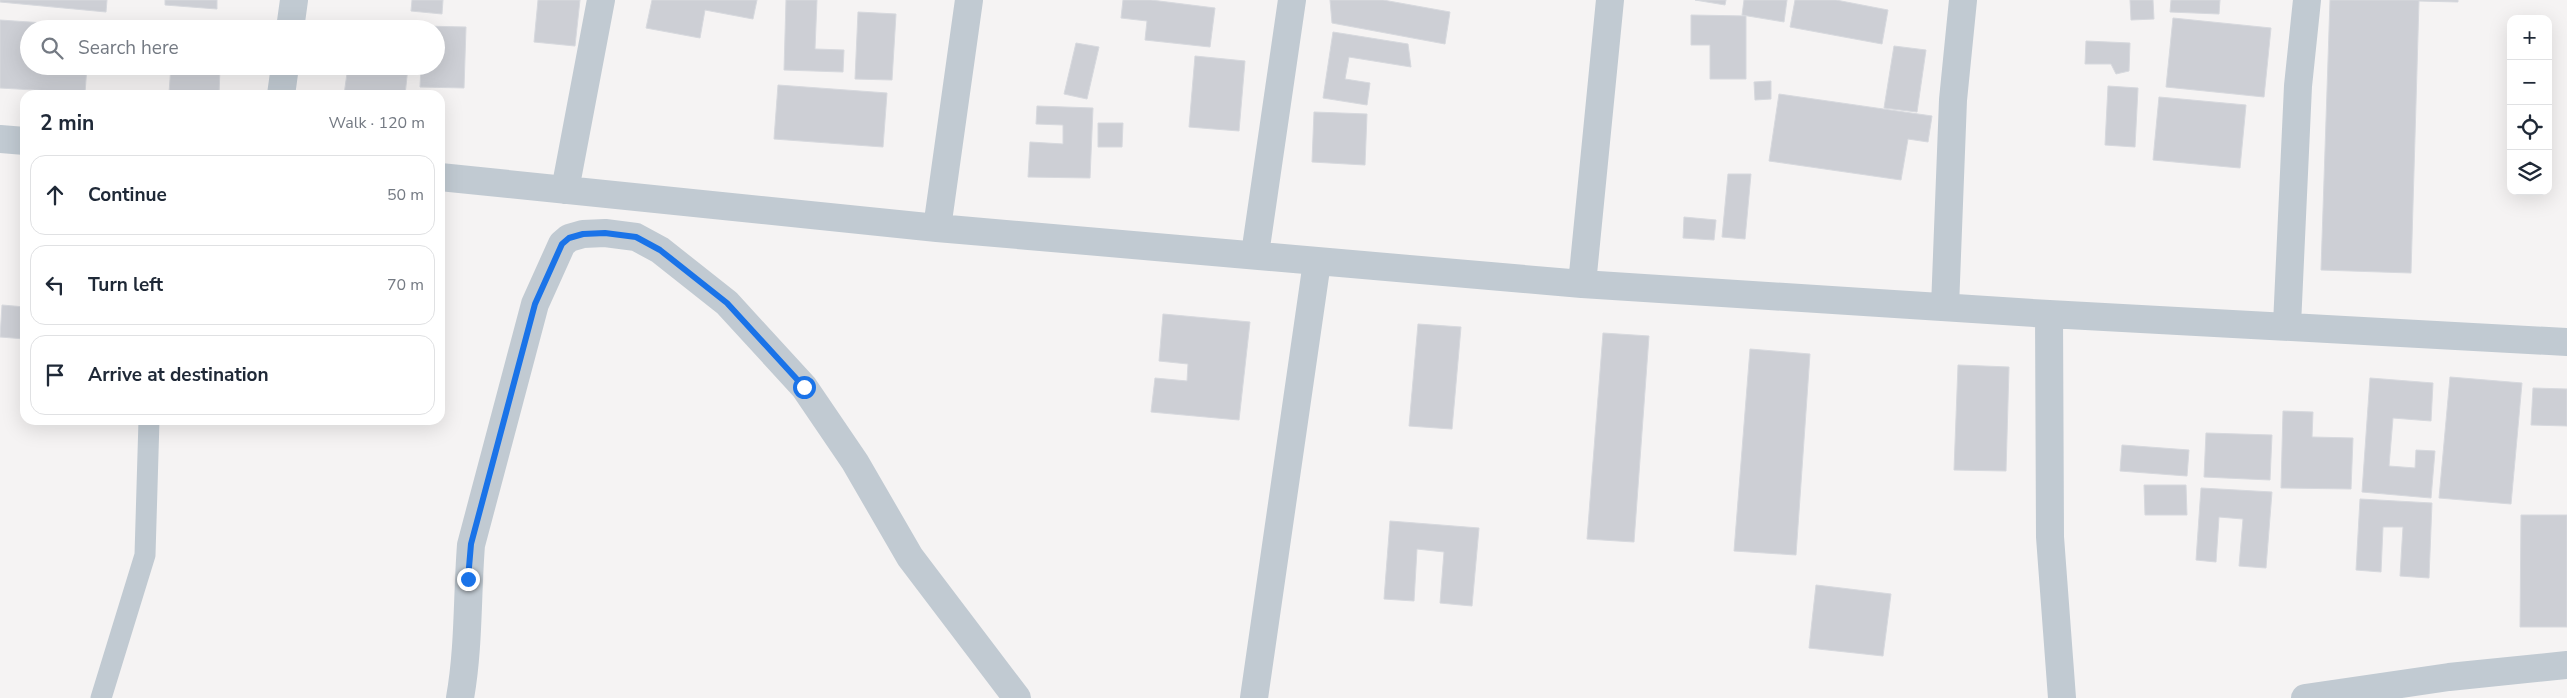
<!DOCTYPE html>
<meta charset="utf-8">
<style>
body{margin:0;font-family:"Nunito Sans",sans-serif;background:#f2f2f3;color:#1f2937}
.controls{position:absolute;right:15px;top:15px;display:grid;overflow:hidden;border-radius:10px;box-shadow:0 5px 20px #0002}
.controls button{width:45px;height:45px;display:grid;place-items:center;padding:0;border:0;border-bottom:1px solid #e0e1e3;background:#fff;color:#1f2937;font:25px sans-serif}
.stop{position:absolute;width:15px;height:15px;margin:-11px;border:4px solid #1a73e8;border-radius:50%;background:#fff}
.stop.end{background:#1a73e8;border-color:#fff;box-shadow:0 1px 5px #0008}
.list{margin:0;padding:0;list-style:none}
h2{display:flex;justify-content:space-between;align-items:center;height:65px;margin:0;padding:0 20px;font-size:21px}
h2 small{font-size:16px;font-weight:400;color:#747a83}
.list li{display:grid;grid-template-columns:32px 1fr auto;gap:15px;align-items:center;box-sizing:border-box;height:80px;margin:0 10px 10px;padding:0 10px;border:1px solid #e0e1e3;border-radius:15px}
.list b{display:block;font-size:19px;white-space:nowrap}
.list em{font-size:16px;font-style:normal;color:#747a83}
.icon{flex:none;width:28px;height:28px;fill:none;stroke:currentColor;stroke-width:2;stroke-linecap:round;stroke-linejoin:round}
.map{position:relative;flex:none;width:2567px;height:698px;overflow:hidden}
.search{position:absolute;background:#fff;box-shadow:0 5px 20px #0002;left:20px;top:20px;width:425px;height:55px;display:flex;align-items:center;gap:12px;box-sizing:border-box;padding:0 18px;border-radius:28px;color:#747a83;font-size:19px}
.panel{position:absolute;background:#fff;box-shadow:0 5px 20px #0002;left:20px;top:90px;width:425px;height:335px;border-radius:15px}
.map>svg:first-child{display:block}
.building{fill:#cdcfd5;stroke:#d7d9de}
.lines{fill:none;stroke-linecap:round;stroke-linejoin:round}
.lane{stroke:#c1cad2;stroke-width:21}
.street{stroke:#c1cad2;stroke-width:28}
.route{stroke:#1a73e8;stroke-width:6}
</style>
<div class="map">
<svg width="2567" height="698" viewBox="0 0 2567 698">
<rect width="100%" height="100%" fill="#f5f3f3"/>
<!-- building -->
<path class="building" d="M0 0H107L106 12 0 2Z
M165 0H217V9L165 5Z
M412 0H443L442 14 411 11Z
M538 0H580L575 46 534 42Z
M652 0H757L753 19 705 10 700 38 646 28Z
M786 0H817L815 49 844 50 843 72 784 70Z
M1123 0H1151L1215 8 1210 47 1145 40 1147 21 1121 18Z
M1330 0H1383L1450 12 1445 44 1332 23Z
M1695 0H1726L1725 5Z
M1744 0H1787L1784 22 1742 15Z
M1795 0H1836L1888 10 1882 44 1790 27Z
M2130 0H2153L2154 19 2131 20Z
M2171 0H2220L2219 14 2170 12Z
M2330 0H2458V2L2419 1 2411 273 2321 270Z
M858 12 896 14 892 80 855 79Z
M1691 15 1746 16V79H1710V45H1691Z
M2173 18 2271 28 2264 97 2166 87Z
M0 20 89 26V29H29V66H87L85 93 0 88Z
M139 25 204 29H139Z
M422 26 466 27 464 88 420 87 421 66H436V29H422Z
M1333 32 1408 44 1411 67 1349 57 1345 79 1370 83 1367 105 1323 98Z
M2086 41 2130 43 2129 71 2116 74 2111 64H2085Z
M1076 43 1099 47 1087 99 1064 94Z
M1894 46 1926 50 1917 112 1884 108Z
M1195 56 1245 61 1239 131 1189 127Z
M171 66H233L220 67 219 95 169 93Z
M348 66 408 67 405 95H344Z
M1771 81V99L1755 100 1754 82Z
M778 85 887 93 883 147 774 139Z
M2108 86 2138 88 2135 147 2105 145Z
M1779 94 1932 116 1928 142 1908 139 1901 180 1769 161Z
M2159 97 2246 105 2240 168 2153 160Z
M1037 106 1093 108 1090 178 1028 177 1030 142 1063 144V125L1036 124Z
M1314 112 1367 114 1365 165 1312 162Z
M1098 123H1123L1122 147H1098Z
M1728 174H1751L1745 239 1722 237Z
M1684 217 1716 220 1714 240 1683 238Z
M2 305 25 307V339L0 337Z
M1163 314 1250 322 1239 420 1151 412 1155 378 1187 381 1188 364 1159 361Z
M1418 324 1461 327 1452 429 1409 426Z
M1603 333 1649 336 1634 542 1587 539Z
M1750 349 1810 354 1796 555 1734 551Z
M1958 365 2009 367 2006 471 1954 470Z
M2450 377 2522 383 2511 504 2439 498Z
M2370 378 2433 383 2431 421 2393 418 2389 466 2415 468 2416 450 2435 451 2431 498 2362 492Z
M2533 388 2567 389V426L2531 425Z
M2283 411 2313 412 2312 437 2353 438 2351 489 2281 488Z
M2206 433 2272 435 2270 480 2204 477Z
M2122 445 2189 450 2187 476 2120 471Z
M2144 485H2186L2187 515H2145Z
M2201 488 2272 492 2266 568 2239 566 2243 519 2219 517 2216 562 2196 560Z
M2360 499 2432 503 2429 578 2400 576 2403 527H2383L2381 572 2356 570Z
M2521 515H2567V627H2520Z
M1390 521 1479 528 1472 606 1440 603 1444 552 1417 549 1414 601 1384 599Z
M1816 585 1891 594 1883 656 1809 648Z"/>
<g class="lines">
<!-- lane -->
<path class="lane" d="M101 698 145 555 149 420"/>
<!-- street -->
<path class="street" d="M290 29 294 0
M281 95 285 66
M0 139 25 141
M440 177 937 228 1582 284 2049 314 2567 342
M565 190 601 0
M937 228 969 0
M1255 254 1292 0
M1582 284 1610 0
M1945 307 1953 100 1963 0
M2049 314 2050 537 2062 698
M2287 325 2298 86 2307 0
M460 698C469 647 467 596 471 545L535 304 562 244 569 238 583 234 605 233 636 237 660 250 727 303 804 387 855 462 910 557 1017 698
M1254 698 1317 262
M2305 698 2449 677 2567 665"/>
</g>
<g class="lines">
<!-- route -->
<path class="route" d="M468 579 471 544 535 304 562 244 569 238 583 234 605 233 636 237 660 250 727 303 804 387"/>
</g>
</svg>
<div class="controls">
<button>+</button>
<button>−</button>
<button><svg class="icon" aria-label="locate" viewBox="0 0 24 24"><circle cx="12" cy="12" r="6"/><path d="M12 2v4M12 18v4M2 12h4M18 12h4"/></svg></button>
<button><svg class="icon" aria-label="layers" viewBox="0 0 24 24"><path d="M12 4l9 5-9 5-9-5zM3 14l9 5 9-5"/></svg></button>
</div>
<div class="stop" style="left:804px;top:387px"></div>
<div class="stop end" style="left:468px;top:579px"></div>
<div class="search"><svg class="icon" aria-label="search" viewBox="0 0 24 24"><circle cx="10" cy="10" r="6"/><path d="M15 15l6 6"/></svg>Search here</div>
<section class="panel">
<h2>2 min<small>Walk · 120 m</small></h2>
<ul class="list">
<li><svg class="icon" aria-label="ahead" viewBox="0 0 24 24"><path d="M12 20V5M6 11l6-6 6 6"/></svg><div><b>Continue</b></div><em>50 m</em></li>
<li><svg class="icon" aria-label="left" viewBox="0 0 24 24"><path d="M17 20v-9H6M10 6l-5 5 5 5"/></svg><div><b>Turn left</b></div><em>70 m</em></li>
<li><svg class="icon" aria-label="arrive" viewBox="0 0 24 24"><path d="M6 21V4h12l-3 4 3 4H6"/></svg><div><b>Arrive at destination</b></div></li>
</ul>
</section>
</div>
